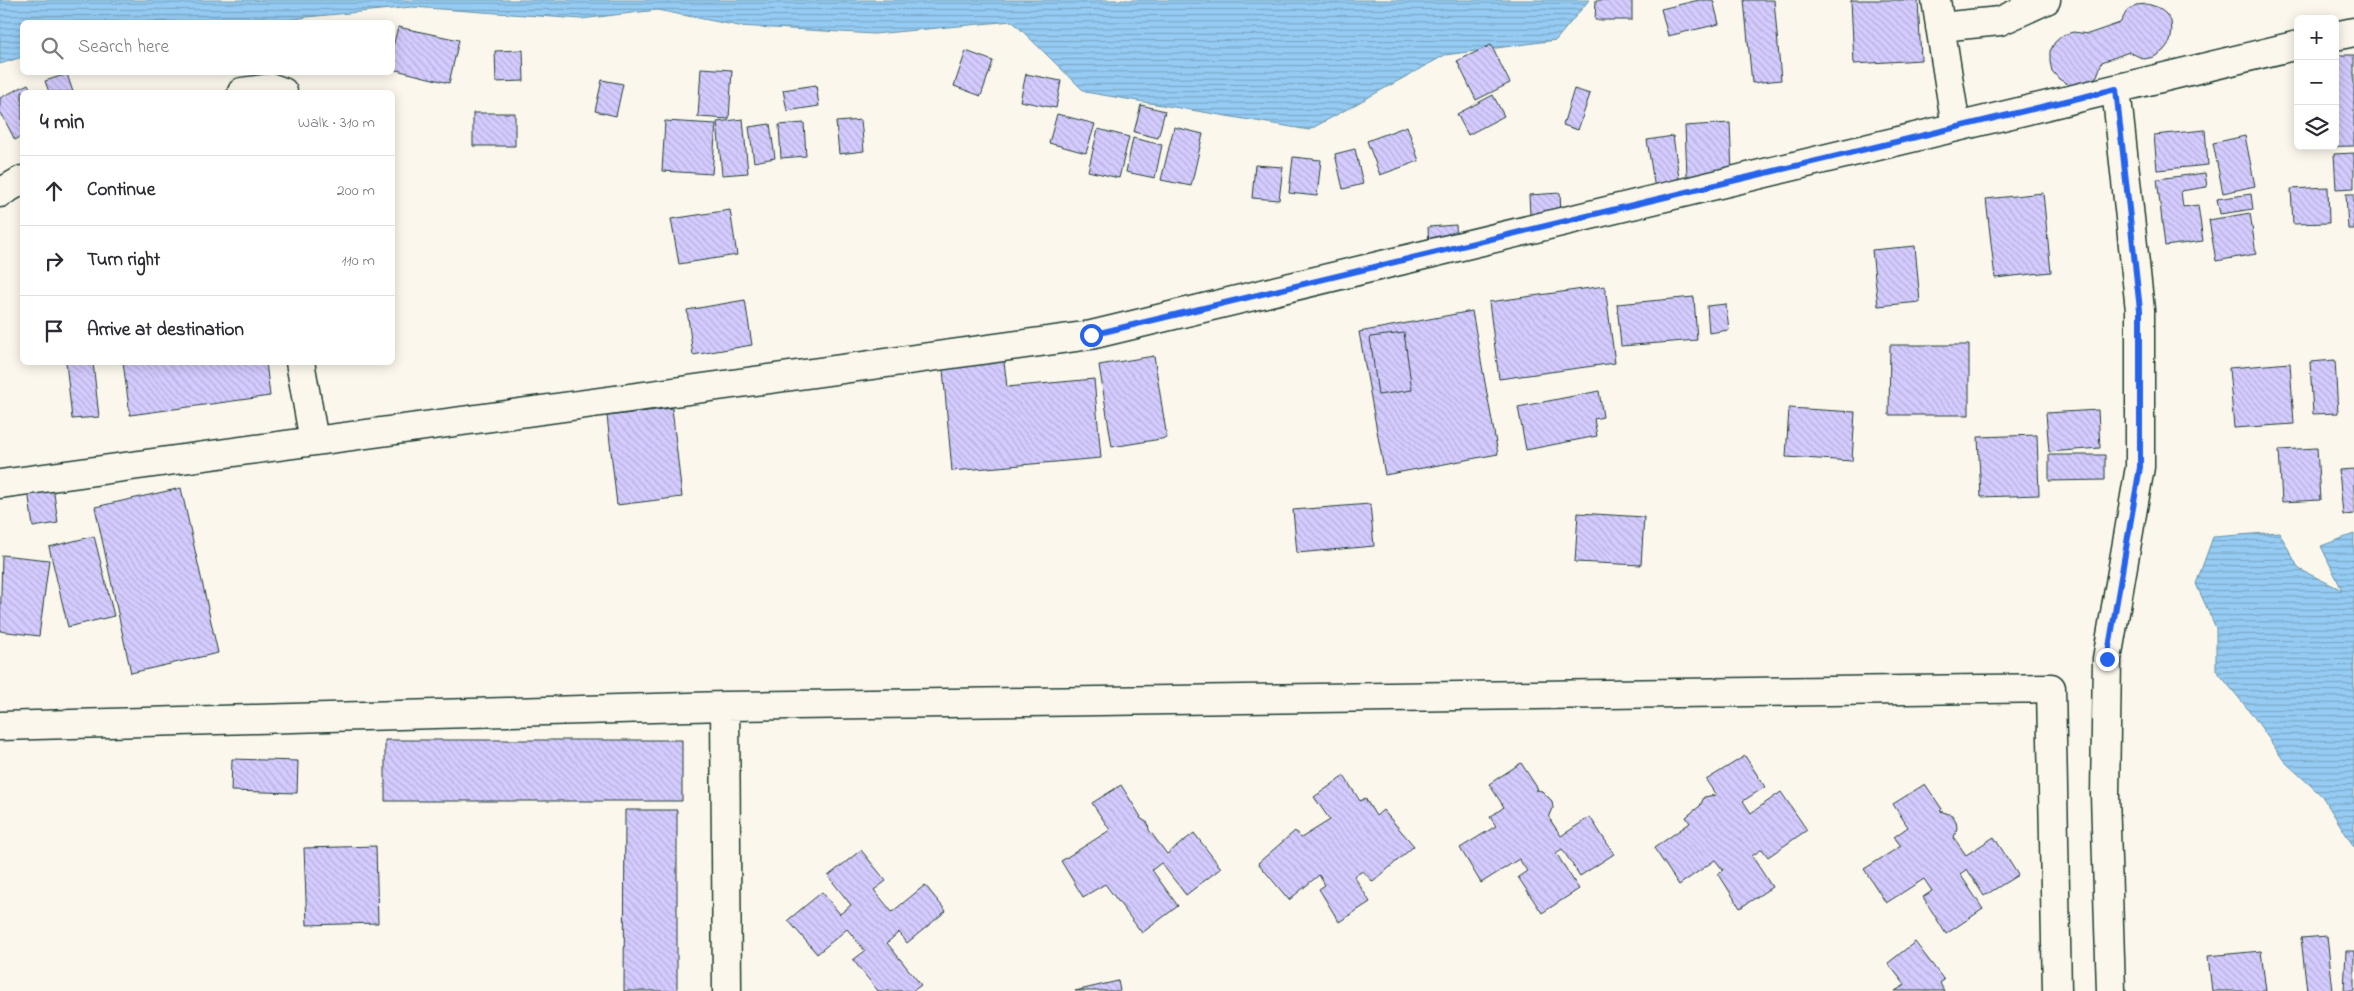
<!DOCTYPE html>
<meta charset="utf-8">
<style>
body{margin:0;font-family:"Indie Flower",sans-serif;background:#f2f2f3;color:#2b2b33}
.controls{position:absolute;right:15px;top:15px;display:grid;overflow:hidden;border-radius:8px;box-shadow:0 2px 12px #0003}
.controls button{width:45px;height:45px;display:grid;place-items:center;padding:0;border:0;border-bottom:1px solid #e1e1e2;background:#fff;color:#2b2b33;font:25px sans-serif}
.stop{position:absolute;width:15px;height:15px;margin:-11px;border:4px solid #2563eb;border-radius:50%;background:#fff}
.stop.end{background:#2563eb;border-color:#fff;box-shadow:0 1px 5px #0008}
.list{margin:0;padding:0;list-style:none}
h2{display:flex;justify-content:space-between;align-items:center;height:65px;margin:0;padding:0 20px;font-size:21px}
h2 small{font-size:16px;font-weight:400;color:#7c7c81}
.list li{display:grid;grid-template-columns:32px 1fr auto;gap:15px;align-items:center;box-sizing:border-box;height:70px;padding:0 20px;border-top:1px solid #e1e1e2}
.list b{display:block;font-size:19px;white-space:nowrap}
.list em{font-size:16px;font-style:normal;color:#7c7c81}
.icon{flex:none;width:28px;height:28px;fill:none;stroke:currentColor;stroke-width:2;stroke-linecap:round;stroke-linejoin:round}
.map{position:relative;flex:none;width:2354px;height:991px;overflow:hidden}
.search{position:absolute;background:#fff;box-shadow:0 2px 12px #0003;left:20px;top:20px;width:375px;height:55px;display:flex;align-items:center;gap:12px;box-sizing:border-box;padding:0 18px;border-radius:8px;color:#7c7c81;font-size:19px}
.panel{position:absolute;background:#fff;box-shadow:0 2px 12px #0003;left:20px;top:90px;width:375px;height:275px;border-radius:8px}
.map>svg:first-child{display:block}
.water{fill:url(#water-rules);stroke:#6693a7}
.building{fill:url(#building-back-hatch);stroke:#1f3d34}
.lines{fill:none;stroke-linecap:round;stroke-linejoin:round}
.minor-casing{stroke:#1f3d34;stroke-width:31}
.minor{stroke:#fbf7ec;stroke-width:28}
.route{stroke:#2563eb;stroke-width:6}
</style>
<div class="map">
<svg width="2354" height="991" viewBox="0 0 2354 991">
<defs>
<pattern id="water-rules" width="6" height="5" patternUnits="userSpaceOnUse" patternTransform="scale(1.25)"><rect width="6" height="5" fill="#96ccf4"/><path d="M0 2.5h6" fill="none" stroke="#7aa7c6"/></pattern>
<pattern id="building-back-hatch" width="6" height="6" patternUnits="userSpaceOnUse" patternTransform="scale(1.25)"><rect width="6" height="6" fill="#d4cbfe"/><path d="M-1 5l2 2M0 0l6 6M5-1l2 2" fill="none" stroke="#b6afda"/></pattern>
</defs>
<rect width="100%" height="100%" fill="#fbf7ec"/>
<filter id="ink" filterUnits="userSpaceOnUse"><feTurbulence type="fractalNoise" baseFrequency=".02" numOctaves="2"/><feDisplacementMap in="SourceGraphic" scale="10" xChannelSelector="R" yChannelSelector="G"/><feConvolveMatrix kernelMatrix="1 2 1 2 8 2 1 2 1" color-interpolation-filters="sRGB"/></filter>
<g filter="url(#ink)">
<!-- water -->
<path class="water" d="M0 0H1589L1556 40 1445 55 1309 130 1085 92 1012 21 874 34 739 26 657 10 581 19 412 7 307 17 278 22H22V57L0 64Z
M2279 532 2299 569 2342 590 2321 546 2354 534V847L2322 796 2284 761 2252 714 2216 670V628L2196 584 2213 537Z"/>
<!-- building -->
<path class="building" d="M1596 0H1632V20H1595Z
M1699 0H1713L1719 24 1668 36 1661 9Z
M1744 0H1774L1781 80 1752 83Z
M1851 0H1918L1921 60 1854 64Z
M2147 4 2157 7 2165 13 2171 21 2172 32 2170 42 2163 51 2154 57 2144 59 2129 52 2102 62 2097 76 2089 82 2079 86 2069 85 2059 79 2052 71 2050 62V51L2055 42 2063 35 2073 32 2088 34 2120 23 2127 11 2136 5Z
M398 27 459 40 449 83 392 69V50Z
M1491 45 1510 83 1476 100 1457 61Z
M523 50 524 81 496 82 495 51Z
M966 51 993 61 981 96 954 86Z
M2335 55H2354V146L2302 147 2335 146Z
M701 68 732 70 729 119 698 117Z
M67 74 73 92H49L45 81Z
M1026 74 1061 81 1056 108 1020 101Z
M602 80 623 84 616 116 595 111Z
M28 84 32 92H22V136L15 140 0 111V98Z
M816 85 819 106 787 111 783 90Z
M1574 89 1590 94 1578 130 1563 125Z
M1493 95 1504 116 1468 135 1457 114Z
M1141 105 1165 111 1158 138 1134 132Z
M473 113H515V146H473Z
M1057 114 1095 124 1086 153 1049 143Z
M743 119 748 173 722 175 717 122Z
M861 120 864 151 839 154 836 122Z
M665 121 716 124 712 174 662 171Z
M804 123 806 156 781 158 779 125Z
M1730 123 1732 174 1687 176 1685 126Z
M770 124 775 158 754 162 749 127Z
M1407 126 1419 161 1380 175 1367 141Z
M1174 127 1203 134 1191 186 1161 180Z
M1098 129 1129 137 1119 178 1088 171Z
M2205 130 2208 165 2157 170 2154 135Z
M1673 136 1680 185 1655 189 1647 140Z
M2245 136 2255 186 2223 193 2213 143Z
M1133 138 1162 145 1155 178 1126 172Z
M1355 149 1363 184 1343 189 1335 154Z
M2354 153V188L2336 189 2334 154Z
M1293 157 1321 160 1317 196 1289 193Z
M1255 165 1283 167 1279 200 1252 198Z
M2205 173 2207 187 2181 191 2183 207 2198 205 2203 241 2165 246 2157 179Z
M2328 187 2329 223 2293 224 2291 189Z
M1560 193 1561 214 1530 215 1529 195Z
M2043 193 2051 272 1995 278 1986 199Z
M2251 194 2253 209 2220 214 2217 199Z
M2346 194H2354V229H2348Z
M730 210 737 255 679 264 671 219Z
M2250 213 2256 254 2216 261 2209 220Z
M1456 225 1457 244 1429 246 1428 227Z
M1915 246 1920 302 1878 306 1872 250Z
M1605 286 1615 363 1499 379 1489 302Z
M1694 297 1697 340 1621 346 1617 304Z
M745 300 752 345 693 355 687 310Z
M1726 304 1729 330 1709 333 1707 306Z
M1472 311 1498 454 1385 475 1359 332Z
M1404 333 1412 390 1378 395 1370 337Z
M1890 345H1969V415H1889Z
M1003 353 1007 387 1094 379 1101 458 952 471 942 358Z
M1154 356 1167 438 1112 447 1099 365Z
M2335 360 2338 413 2313 414 2310 362Z
M66 362H93L99 417 72 419Z
M123 362H266L270 396 130 415Z
M2290 363 2294 424 2234 428 2229 368Z
M1599 391 1603 417 1594 419 1597 436 1526 450 1518 407Z
M672 408 682 497 617 505 607 416Z
M1789 408 1855 412 1852 461 1786 457Z
M2098 410 2100 448 2049 452 2046 413Z
M2037 435 2039 495 1981 497 1978 437Z
M2317 448 2320 500 2282 502 2279 450Z
M2049 455H2105V480L2049 481Z
M2354 469V514L2343 515 2339 470Z
M53 486 58 523 33 527 28 490Z
M181 488 218 653 131 673 95 507Z
M1370 504 1374 546 1297 553 1293 510Z
M1578 513 1644 517 1641 565 1575 562Z
M94 536 114 616 68 627 49 547Z
M2 555 49 560 39 636 0 631Z
M385 740H682V801H385Z
M1745 756 1765 787 1743 801 1751 813 1781 792 1807 830 1768 857 1762 849 1752 856 1772 887 1740 908 1718 873 1723 870 1715 860 1679 885 1654 848 1690 823 1686 817 1700 806 1704 797 1716 795 1706 780Z
M232 759 298 761 297 793 231 791Z
M1521 763 1538 789 1536 790 1542 791 1552 801 1553 808 1549 818 1561 836 1590 817 1614 854 1580 876 1562 849 1556 853 1579 889 1542 913 1518 877 1527 871 1519 859 1481 883 1460 848 1496 826 1490 817 1504 807 1489 784Z
M1344 776 1360 801 1365 798 1376 816 1383 810 1414 846 1373 882 1363 871 1354 876 1370 902 1339 922 1319 889 1325 885 1319 875 1289 900 1258 863 1295 831 1301 838 1330 820 1314 797Z
M1925 784 1942 809 1940 811 1952 815 1956 821 1957 828 1954 838 1966 855 1994 837 2018 875 1984 896 1967 869 1960 874 1983 909 1946 934 1923 897 1932 891 1924 879 1886 903 1864 869 1901 846 1894 837 1908 827 1893 804Z
M1121 785 1141 817 1140 818 1148 823 1149 830 1167 854 1194 833 1221 868 1186 895 1161 863 1152 870 1178 906 1142 933 1105 884 1083 897 1061 861 1110 830 1092 803Z
M625 810H677V991H624Z
M376 846 378 923 307 925 304 848Z
M861 850 886 881 874 890 892 912 925 885 946 911 907 943 899 932 887 943 921 985 913 991H878L853 960 865 951 847 929 817 954 788 920 822 892 840 914 851 905 828 876Z
M2327 936 2333 991H2307L2301 938Z
M1915 942 1944 980 1940 983 1944 991H1895L1905 985 1888 963Z
M2261 951 2266 991H2212L2208 956Z
M2346 951H2354V991H2344Z
M1118 981 1120 991H1075Z"/>
<g class="lines">
<!-- minor casing -->
<g class="minor-casing">
<path id="minor" d="M1936 0 1956 127
M1940 27 2000 21 2046 0
M2335 36 2354 32
M242 92 272 88 283 92
M0 193 22 180
M300 362 314 441
M0 484 1091 335 2298 45
M725 706 727 991
M0 726 725 706 2051 688 2057 991
M2111 991 2105 795 2107 659 2140 467V310L2116 89"/>
</g>
<!-- minor -->
<use href="#minor" class="minor"/>
</g>
</g>
<g class="lines" filter="url(#ink)">
<!-- route -->
<path class="route" d="M1091 335 2116 89 2140 310V467L2107 659"/>
</g>
</svg>
<div class="controls">
<button>+</button>
<button>−</button>
<button><svg class="icon" aria-label="layers" viewBox="0 0 24 24"><path d="M12 4l9 5-9 5-9-5zM3 14l9 5 9-5"/></svg></button>
</div>
<div class="stop" style="left:1091px;top:335px"></div>
<div class="stop end" style="left:2107px;top:659px"></div>
<div class="search"><svg class="icon" aria-label="search" viewBox="0 0 24 24"><circle cx="10" cy="10" r="6"/><path d="M15 15l6 6"/></svg>Search here</div>
<section class="panel">
<h2>4 min<small>Walk · 310 m</small></h2>
<ul class="list">
<li><svg class="icon" aria-label="ahead" viewBox="0 0 24 24"><path d="M12 20V5M6 11l6-6 6 6"/></svg><div><b>Continue</b></div><em>200 m</em></li>
<li><svg class="icon" aria-label="right" viewBox="0 0 24 24"><path d="M7 20v-9h11M14 6l5 5-5 5"/></svg><div><b>Turn right</b></div><em>110 m</em></li>
<li><svg class="icon" aria-label="arrive" viewBox="0 0 24 24"><path d="M6 21V4h12l-3 4 3 4H6"/></svg><div><b>Arrive at destination</b></div></li>
</ul>
</section>
</div>
